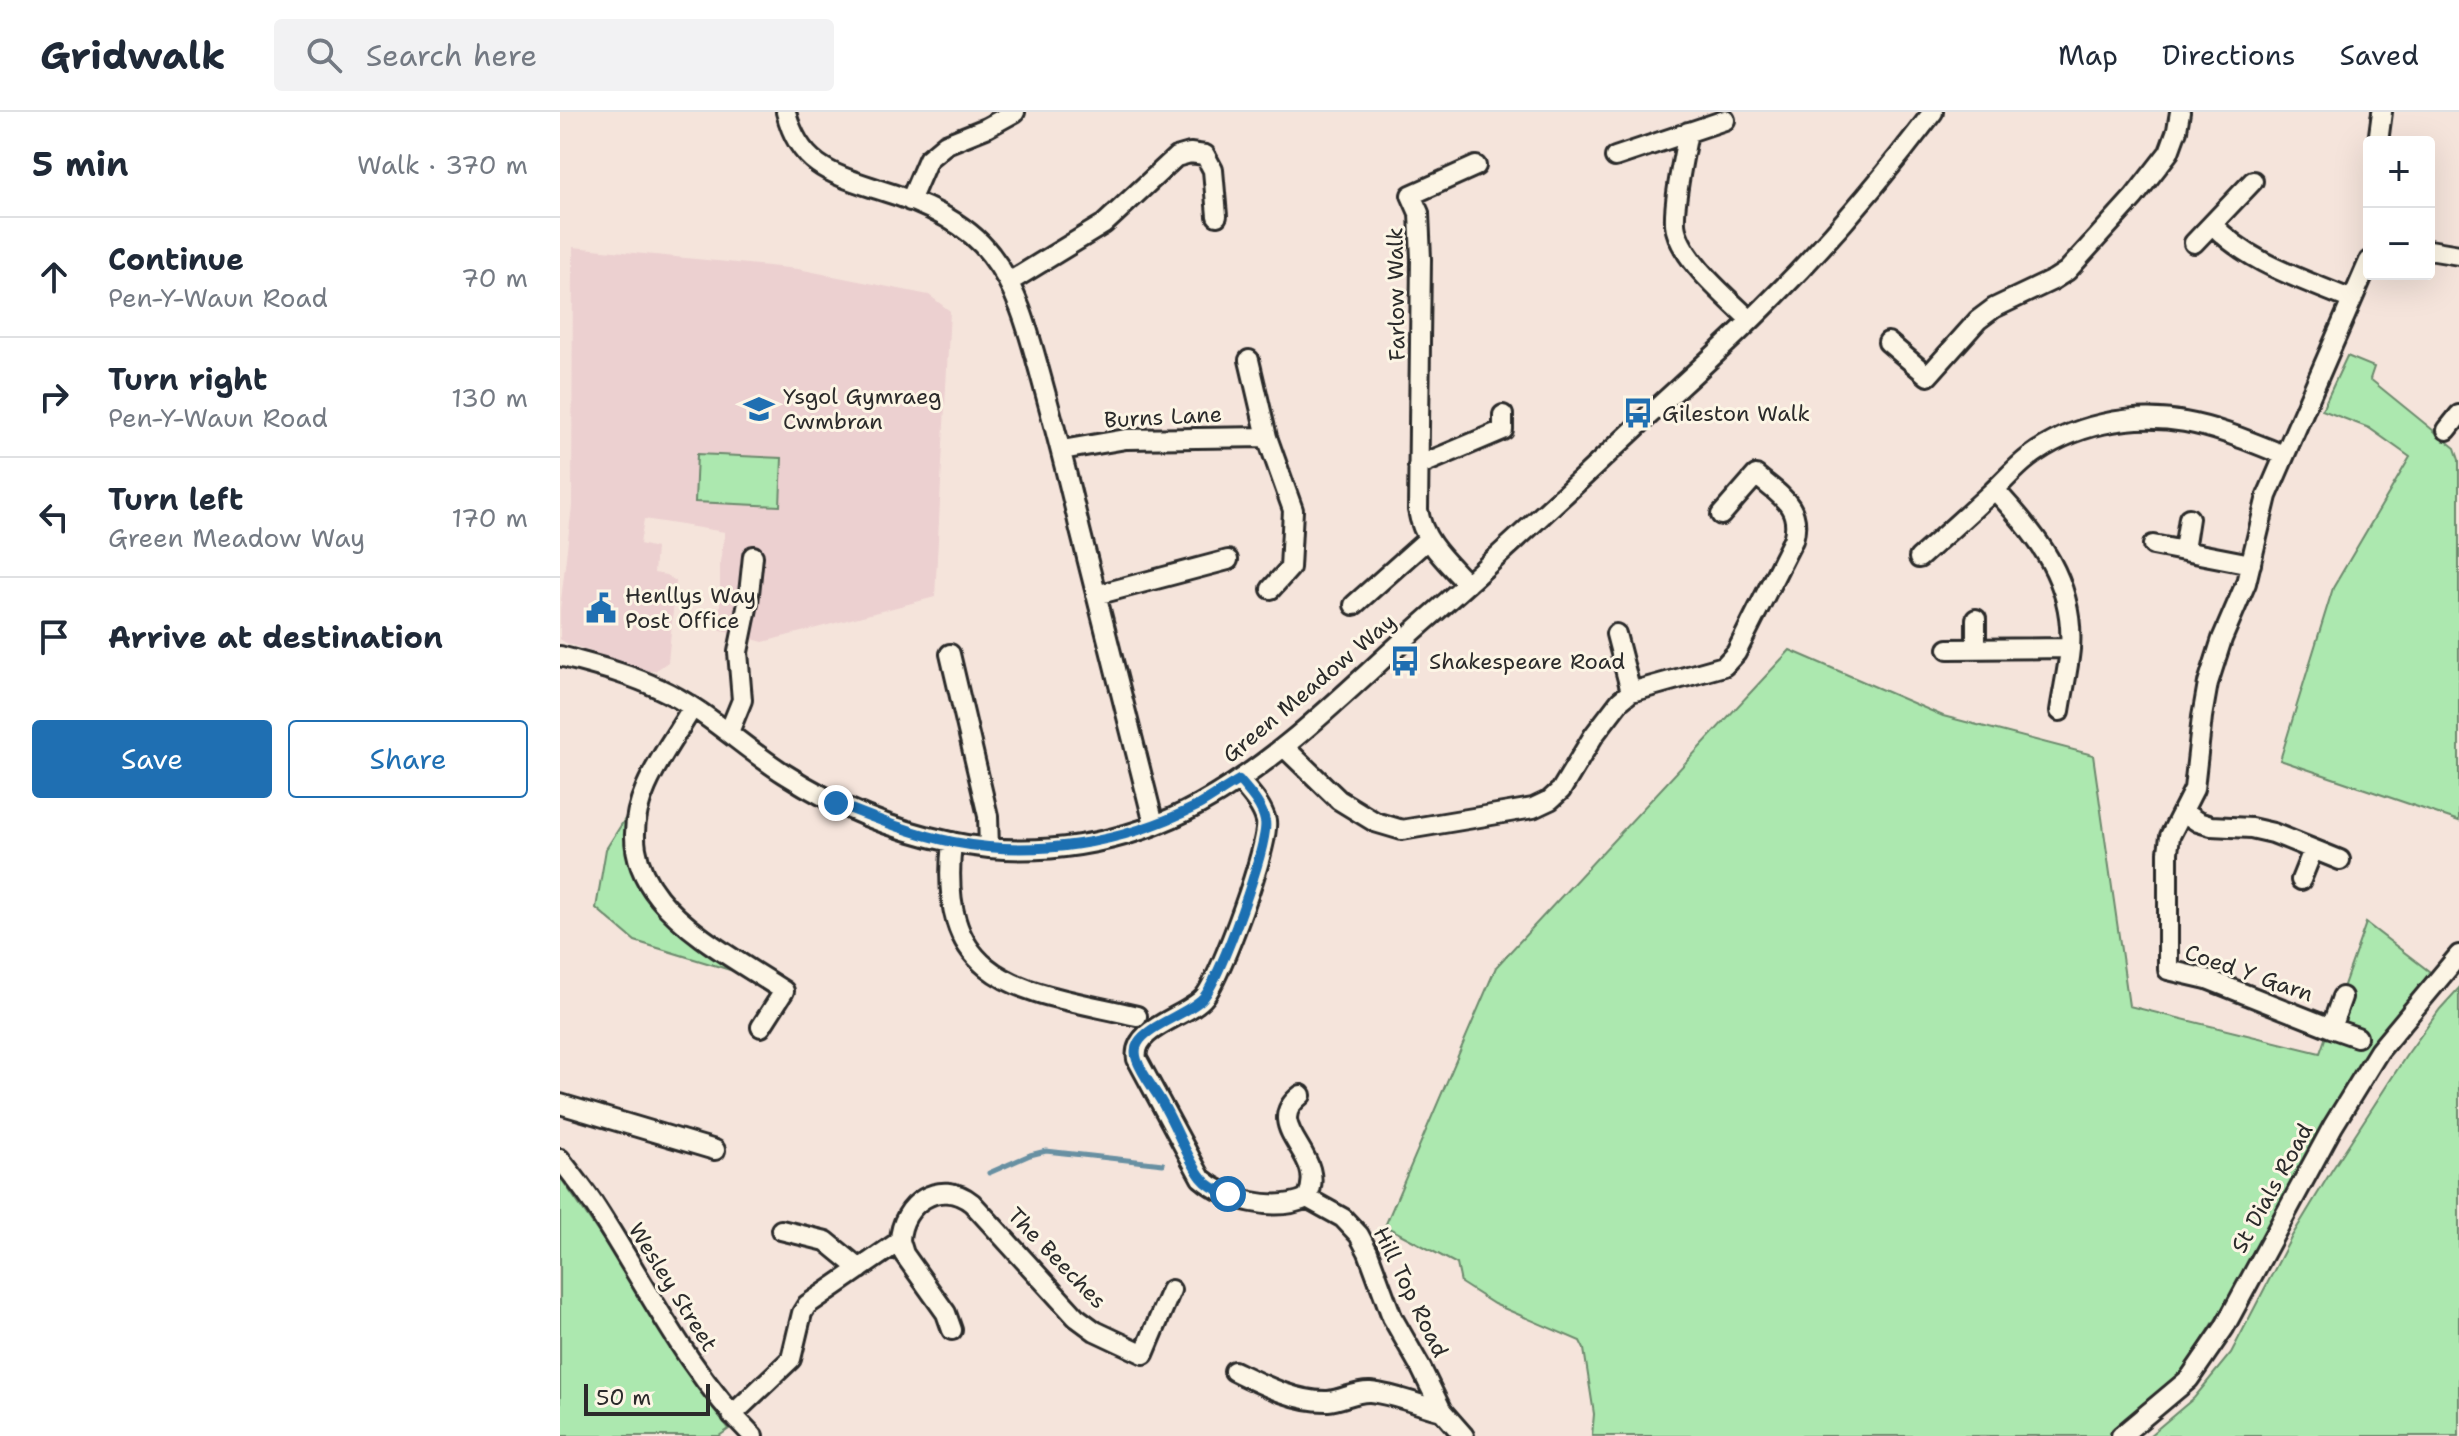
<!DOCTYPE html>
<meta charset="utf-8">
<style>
body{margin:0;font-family:"Shantell Sans",sans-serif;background:#f2f2f3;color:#1f2937}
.controls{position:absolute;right:24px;top:24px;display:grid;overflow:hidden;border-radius:8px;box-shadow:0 8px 32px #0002}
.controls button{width:72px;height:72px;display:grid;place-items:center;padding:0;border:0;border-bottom:2px solid #e0e1e3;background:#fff;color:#1f2937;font:40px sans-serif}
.scale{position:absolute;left:24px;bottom:20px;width:126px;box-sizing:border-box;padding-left:8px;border:4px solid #2b2b2b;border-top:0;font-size:22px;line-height:28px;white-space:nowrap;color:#2b2b2b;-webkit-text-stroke:6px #fcf5e5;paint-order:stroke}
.stop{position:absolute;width:24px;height:24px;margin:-18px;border:6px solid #1f6fb2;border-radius:50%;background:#fff}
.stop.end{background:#1f6fb2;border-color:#fff;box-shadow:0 2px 8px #0008}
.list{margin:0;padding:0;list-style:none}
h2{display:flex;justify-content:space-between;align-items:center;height:104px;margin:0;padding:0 32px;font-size:34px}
h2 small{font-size:26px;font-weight:400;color:#747a83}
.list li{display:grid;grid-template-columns:52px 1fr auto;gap:24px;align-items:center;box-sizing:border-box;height:120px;padding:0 32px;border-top:2px solid #e0e1e3}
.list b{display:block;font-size:30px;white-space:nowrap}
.list p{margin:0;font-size:26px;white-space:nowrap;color:#747a83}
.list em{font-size:26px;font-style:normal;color:#747a83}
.actions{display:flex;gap:16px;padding:24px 32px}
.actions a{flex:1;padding:18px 0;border:2px solid #1f6fb2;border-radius:8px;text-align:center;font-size:28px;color:#1f6fb2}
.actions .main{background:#1f6fb2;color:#fff}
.icon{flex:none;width:44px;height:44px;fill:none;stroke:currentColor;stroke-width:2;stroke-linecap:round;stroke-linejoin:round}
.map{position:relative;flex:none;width:1899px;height:1324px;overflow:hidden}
header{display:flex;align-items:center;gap:48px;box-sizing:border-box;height:112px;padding:0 40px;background:#fff;border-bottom:2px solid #e0e1e3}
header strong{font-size:38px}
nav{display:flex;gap:44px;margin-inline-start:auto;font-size:28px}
.search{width:560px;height:72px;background:#f2f2f3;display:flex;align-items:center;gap:20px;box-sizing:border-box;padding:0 28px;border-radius:8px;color:#747a83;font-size:30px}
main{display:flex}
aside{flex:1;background:#fff}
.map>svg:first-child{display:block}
.built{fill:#ecd0d0}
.green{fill:#ace8af;stroke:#6c8a6d;stroke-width:2}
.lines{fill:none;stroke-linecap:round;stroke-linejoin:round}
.stream{stroke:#6890a2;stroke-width:5}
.minor-casing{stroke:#2b2b2b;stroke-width:24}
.minor{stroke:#fcf5e5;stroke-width:18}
.route{stroke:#1f6fb2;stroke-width:10}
.labels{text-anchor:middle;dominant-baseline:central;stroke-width:6;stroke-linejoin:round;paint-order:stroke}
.street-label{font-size:22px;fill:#2b2b2b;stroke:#fcf5e5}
.poi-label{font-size:22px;fill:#2b2b2b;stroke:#fcf5e5;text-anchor:start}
</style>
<header>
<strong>Gridwalk</strong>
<div class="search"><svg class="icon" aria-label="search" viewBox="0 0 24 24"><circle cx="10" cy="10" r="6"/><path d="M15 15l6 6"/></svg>Search here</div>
<nav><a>Map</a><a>Directions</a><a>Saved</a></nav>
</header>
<main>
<aside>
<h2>5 min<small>Walk · 370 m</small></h2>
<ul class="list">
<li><svg class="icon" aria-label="ahead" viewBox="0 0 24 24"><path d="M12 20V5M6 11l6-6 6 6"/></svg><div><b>Continue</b><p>Pen-Y-Waun Road</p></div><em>70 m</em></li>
<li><svg class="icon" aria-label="right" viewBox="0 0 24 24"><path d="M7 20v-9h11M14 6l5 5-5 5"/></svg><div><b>Turn right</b><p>Pen-Y-Waun Road</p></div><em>130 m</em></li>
<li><svg class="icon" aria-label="left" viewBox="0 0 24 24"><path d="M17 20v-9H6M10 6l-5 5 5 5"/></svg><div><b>Turn left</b><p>Green Meadow Way</p></div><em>170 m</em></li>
<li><svg class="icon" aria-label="arrive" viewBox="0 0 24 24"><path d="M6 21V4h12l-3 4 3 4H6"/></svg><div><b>Arrive at destination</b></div></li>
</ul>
<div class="actions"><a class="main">Save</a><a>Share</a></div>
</aside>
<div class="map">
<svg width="1899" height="1324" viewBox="0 0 1899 1324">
<rect width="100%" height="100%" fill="#f5e4db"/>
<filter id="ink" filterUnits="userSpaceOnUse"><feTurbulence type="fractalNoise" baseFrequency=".0125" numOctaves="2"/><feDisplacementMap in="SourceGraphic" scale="16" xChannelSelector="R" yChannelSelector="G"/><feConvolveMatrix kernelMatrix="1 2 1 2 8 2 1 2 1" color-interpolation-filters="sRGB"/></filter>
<g filter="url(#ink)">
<!-- built -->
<path class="built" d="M13 135 238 157 369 183 390 199 375 485 203 530 160 518V450L165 420 84 407 80 432 96 436 94 461 106 463 116 469 108 550 95 559H88L6 531 0 527V497L12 394Z"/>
<!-- green -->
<path class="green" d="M1787 244 1814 255 1810 267 1895 336 1899 348V709L1720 648 1773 476 1850 345 1809 316 1762 298Z
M137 342 222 346 220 394 135 390Z
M1230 538 1383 604 1533 643 1569 894 1760 941 1806 811 1870 860 1800 957 1678 1172 1614 1273 1551 1324H1032L1034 1302 1024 1237 1020 1229 934 1192 901 1171 897 1152 825 1114 936 855Z
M70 699 85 781 123 822 180 861 75 829 36 796 46 737Z
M1899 876V1324H1589L1634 1286 1671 1241 1732 1124 1772 1058 1846 944 1880 897Z
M0 1065 56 1146 125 1258 169 1317 159 1324H0Z"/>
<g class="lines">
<!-- stream -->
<path class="stream" d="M429 1061 470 1043 486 1039 603 1052"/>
<!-- minor casing -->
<g class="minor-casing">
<path id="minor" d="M226 0C239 53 271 62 317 77 357 89 405 108 431 143 459 179 469 222 481 265 495 316 508 366 520 418 544 516 569 614 594 712
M1128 20C1124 42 1111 100 1116 118 1124 150 1167 185 1190 208
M1818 30 1822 0
M1055 45 1165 8
M350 89 368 47 386 32 426 16 455 0
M1652 112C1689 152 1743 167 1792 188
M1634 131 1693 69
M1869 138 1899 143
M449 170 544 112 616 45 630 41 645 43 653 58 657 104
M1328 230 1368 264 1418 208 1434 196 1493 168 1507 159 1574 85 1609 40 1617 18 1620 0
M689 248 707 325
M1887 318 1899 303
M502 338 566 327 707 325 733 398 730 456 711 477
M858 354 943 318V303
M1435 378C1478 424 1515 470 1510 537 1508 558 1503 579 1500 599
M1593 433 1691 452
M1624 438 1629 406
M1359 446C1384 424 1408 402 1432 380 1444 369 1455 356 1468 346 1511 313 1572 300 1625 310 1659 316 1691 330 1724 343
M907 472C886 449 863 430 858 398L861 147 859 101 851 83 916 54
M536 483 668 448
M794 493 868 427
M1416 507V537
M1056 522 1071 580
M1388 537 1510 536
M390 542 428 704 429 735
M0 544C32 553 67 561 98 576 145 597 182 635 225 662 275 694 333 718 391 730 474 748 566 733 640 692 725 645 793 572 865 509 941 443 1014 374 1086 306 1128 267 1171 229 1211 188 1269 130 1323 66 1373 0
M132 596C117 622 98 647 86 675 39 781 152 831 224 879L201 915
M169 620 182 588 178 540 188 491 193 444
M724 635 779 688 815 710 842 718 973 696 990 688 1001 678 1034 623 1060 589 1071 580 1164 554 1176 541 1233 428C1243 394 1219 383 1196 363L1161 403
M679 668C689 680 702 693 706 709 710 732 661 864 645 884 629 905 571 915 577 947L641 1066C667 1088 715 1101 747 1086L783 1106 799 1123 808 1140 832 1205 861 1256 882 1299 904 1324
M1623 700 1638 710 1651 714 1691 716 1713 721 1780 748
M392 730C376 877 465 878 577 904
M1741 768 1753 738
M1782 885 1771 916 1647 867 1608 858V740L1610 724 1634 677 1642 605 1648 571 1662 527 1686 471 1707 384 1809 149
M1771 916 1797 925
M741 983C698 1016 770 1042 747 1086
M0 992 155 1038
M0 1047C11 1061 23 1076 33 1091 85 1170 125 1257 193 1324
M221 1118 266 1129 300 1157
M340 1129C341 1092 380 1065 412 1091L516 1205 535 1219 584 1242 611 1178
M674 1259C703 1273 736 1290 768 1289 782 1288 796 1279 810 1280 834 1282 859 1293 882 1299
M172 1303 231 1247 242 1201 247 1193 340 1129 344 1142 386 1201 392 1218
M1561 1324 1629 1267 1664 1216 1773 1014 1819 939 1899 843"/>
</g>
<!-- minor -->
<use href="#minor" class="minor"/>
</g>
</g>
<g class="lines" filter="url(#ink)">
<!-- route -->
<path class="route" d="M276 691C314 706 353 722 393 730 475 746 562 732 637 694 651 686 665 676 679 668 689 680 702 693 705 709 710 730 659 870 643 886 628 902 588 913 578 931 575 936 575 942 577 948 583 965 597 980 605 996 616 1015 629 1050 642 1066 648 1074 659 1079 668 1082"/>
</g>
<!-- icons -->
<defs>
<g id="school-bare" transform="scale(2.4)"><path d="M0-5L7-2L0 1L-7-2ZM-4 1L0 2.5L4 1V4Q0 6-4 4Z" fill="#1f6fb2" stroke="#fcf5e5" stroke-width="2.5" paint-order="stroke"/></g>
<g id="bus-bare" transform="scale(2.4)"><path d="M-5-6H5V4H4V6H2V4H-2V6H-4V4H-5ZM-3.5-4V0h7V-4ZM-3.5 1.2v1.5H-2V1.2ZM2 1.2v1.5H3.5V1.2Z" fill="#1f6fb2" stroke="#fcf5e5" stroke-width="2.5" paint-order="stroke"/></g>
<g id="civic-bare" transform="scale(2.4)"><path d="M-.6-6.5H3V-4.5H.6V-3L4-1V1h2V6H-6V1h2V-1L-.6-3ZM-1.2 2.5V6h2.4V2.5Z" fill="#1f6fb2" stroke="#fcf5e5" stroke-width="2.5" paint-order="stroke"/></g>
</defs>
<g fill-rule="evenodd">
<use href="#school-bare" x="199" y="297"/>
<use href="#bus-bare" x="1078" y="301"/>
<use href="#civic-bare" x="41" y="496"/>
<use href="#bus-bare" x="845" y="549"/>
</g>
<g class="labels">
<!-- street labels -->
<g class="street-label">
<text transform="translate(836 182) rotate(-91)">Farlow Walk</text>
<text transform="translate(603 305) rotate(-3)">Burns Lane</text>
<text transform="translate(749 576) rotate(-40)">Green Meadow Way</text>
<text transform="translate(1689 861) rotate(19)">Coed Y Garn</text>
<text transform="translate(1712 1076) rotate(-61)">St Dials Road</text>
<text transform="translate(497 1146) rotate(46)">The Beeches</text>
<text transform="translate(113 1175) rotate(58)">Wesley Street</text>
<text transform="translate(851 1180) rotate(64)">Hill Top Road</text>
</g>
<!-- poi labels -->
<g class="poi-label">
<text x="223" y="284">Ysgol Gymraeg<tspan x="223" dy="25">Cwmbran</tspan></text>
<text x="1102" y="301">Gileston Walk</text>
<text x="65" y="483">Henllys Way<tspan x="65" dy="25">Post Office</tspan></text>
<text x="869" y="549">Shakespeare Road</text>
</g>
</g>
</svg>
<div class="controls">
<button>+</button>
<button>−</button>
</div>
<div class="scale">50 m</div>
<div class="stop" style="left:668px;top:1082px"></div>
<div class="stop end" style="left:276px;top:691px"></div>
</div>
</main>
